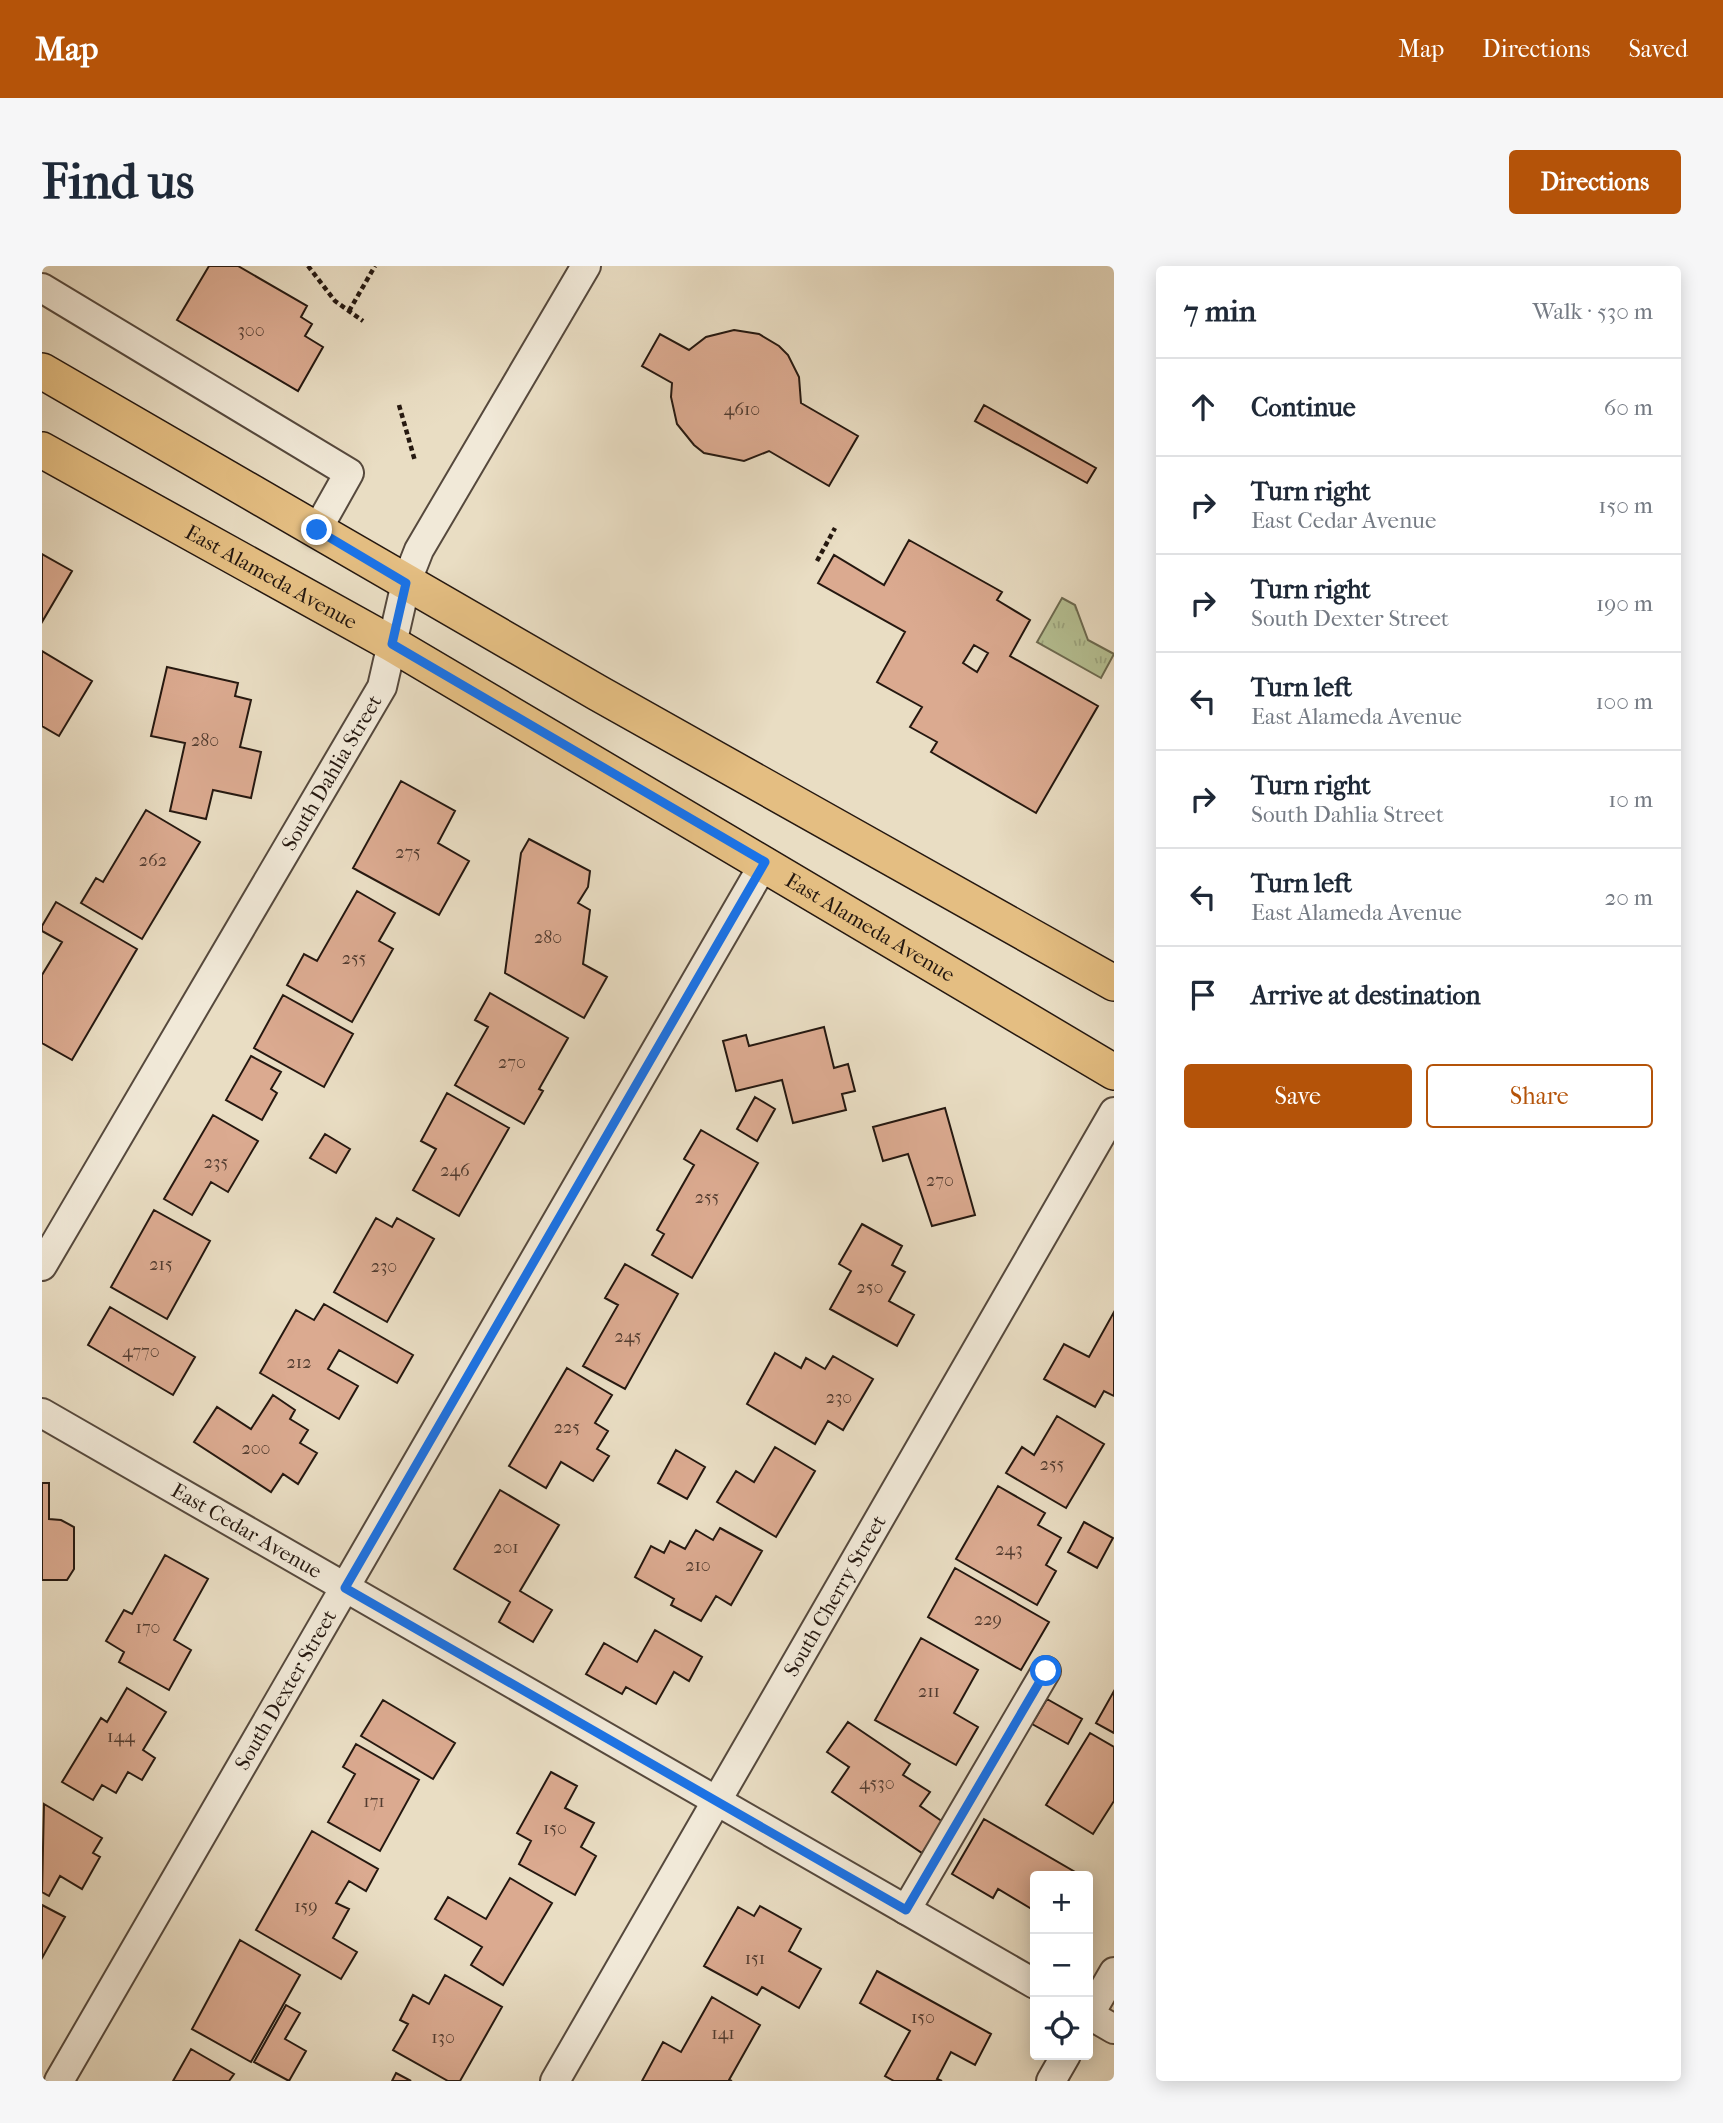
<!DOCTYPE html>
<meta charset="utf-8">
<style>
body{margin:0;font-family:"IM FELL French Canon",serif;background:#f6f6f7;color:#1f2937}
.controls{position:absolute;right:21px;bottom:21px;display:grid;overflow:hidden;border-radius:7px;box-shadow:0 4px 18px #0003}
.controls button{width:63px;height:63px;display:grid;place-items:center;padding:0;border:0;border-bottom:2px solid #e0e1e3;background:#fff;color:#1f2937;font:35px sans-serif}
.stop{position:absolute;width:21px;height:21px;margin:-16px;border:5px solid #1a73e8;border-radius:50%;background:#fff}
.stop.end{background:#1a73e8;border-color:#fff;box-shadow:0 2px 7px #0008}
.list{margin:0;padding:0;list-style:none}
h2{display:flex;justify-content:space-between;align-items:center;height:91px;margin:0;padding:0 28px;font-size:30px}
h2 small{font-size:23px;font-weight:400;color:#747a83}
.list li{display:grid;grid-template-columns:46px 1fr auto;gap:21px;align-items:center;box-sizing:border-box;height:98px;padding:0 28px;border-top:2px solid #e0e1e3}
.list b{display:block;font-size:26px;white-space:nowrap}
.list p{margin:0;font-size:23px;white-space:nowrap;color:#747a83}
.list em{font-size:23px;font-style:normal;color:#747a83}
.actions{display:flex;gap:14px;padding:21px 28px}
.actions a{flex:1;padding:16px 0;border:2px solid #b45309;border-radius:7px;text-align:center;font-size:24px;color:#b45309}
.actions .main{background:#b45309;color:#fff}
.icon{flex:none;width:38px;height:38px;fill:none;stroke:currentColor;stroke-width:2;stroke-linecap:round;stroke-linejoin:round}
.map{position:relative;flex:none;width:1072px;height:1815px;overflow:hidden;border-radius:7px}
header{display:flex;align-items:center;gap:42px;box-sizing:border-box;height:98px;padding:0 35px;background:#b45309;color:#fff}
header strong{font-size:33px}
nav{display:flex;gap:38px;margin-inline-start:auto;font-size:24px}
.intro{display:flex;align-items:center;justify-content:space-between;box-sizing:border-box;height:168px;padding:0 42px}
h1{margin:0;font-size:49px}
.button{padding:18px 32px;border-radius:7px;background:#b45309;color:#fff;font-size:24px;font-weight:700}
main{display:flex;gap:42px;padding:0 42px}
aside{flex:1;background:#fff;border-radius:7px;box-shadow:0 4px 18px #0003}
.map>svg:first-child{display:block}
.grass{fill:url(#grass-tufts);stroke:#6e6c52;stroke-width:2}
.building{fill:#dbaa90;stroke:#251810;stroke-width:2;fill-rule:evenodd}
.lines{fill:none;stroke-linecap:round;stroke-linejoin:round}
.minor-casing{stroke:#56493d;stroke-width:32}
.major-casing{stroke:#251810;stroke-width:38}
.path{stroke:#251810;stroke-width:4.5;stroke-dasharray:5 3.5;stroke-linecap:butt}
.minor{stroke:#f1e9d8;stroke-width:28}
.major{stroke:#e4be82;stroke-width:35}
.route{stroke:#1a73e8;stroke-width:9}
.labels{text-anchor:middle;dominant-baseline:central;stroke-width:5;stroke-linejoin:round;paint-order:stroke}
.number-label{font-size:18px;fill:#523c30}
.street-label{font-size:21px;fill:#251810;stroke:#f1e9d8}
</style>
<header>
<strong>Map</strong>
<nav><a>Map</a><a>Directions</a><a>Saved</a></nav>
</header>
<div class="intro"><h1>Find us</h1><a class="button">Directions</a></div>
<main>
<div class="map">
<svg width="1072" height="1815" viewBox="0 0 1072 1815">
<defs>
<pattern id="grass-tufts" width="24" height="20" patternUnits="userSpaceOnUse" patternTransform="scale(1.75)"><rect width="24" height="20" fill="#b6c194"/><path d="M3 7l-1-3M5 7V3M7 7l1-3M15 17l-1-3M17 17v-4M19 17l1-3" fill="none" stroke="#9ca57f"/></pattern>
</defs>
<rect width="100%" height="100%" fill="#e9ddc3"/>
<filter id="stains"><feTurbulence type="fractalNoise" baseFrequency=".00286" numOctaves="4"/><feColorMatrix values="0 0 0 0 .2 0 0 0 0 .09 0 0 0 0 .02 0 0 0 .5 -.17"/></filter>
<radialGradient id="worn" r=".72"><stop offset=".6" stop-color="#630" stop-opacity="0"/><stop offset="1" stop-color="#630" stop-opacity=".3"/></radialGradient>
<!-- grass -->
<path class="grass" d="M1020 332 1033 339 1046 374 1072 388 1059 412 995 376Z"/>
<!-- building -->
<path class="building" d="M167 0H196L265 40 259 51 270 58 263 70 281 81 256 125 135 54Z
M692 64 717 68 737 80 746 89 757 111 759 137 816 170 787 220 727 185 702 195 662 187 652 179 635 158 629 131 630 117 600 100 618 68 647 84 664 71Z
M942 139 1054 202 1045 217 933 155Z
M867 274 960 326 955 334 988 354 968 390 1056 440 994 547 889 486 895 476 868 461 880 441 835 416 863 366 776 317 792 289 842 319ZM932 379 946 387 935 406 921 397Z
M0 288 30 305 0 356Z
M0 385 50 415 17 470 0 460Z
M125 401 196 417 193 430 209 434 198 481 219 486 209 532 171 524 164 553 128 545 143 477 109 470Z
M359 515 413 545 396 577 427 595 397 649 311 602Z
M104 544 158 576 100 673 39 637 54 612 61 616Z
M487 573 548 605 546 621 536 637 548 644 541 698 565 711 542 752 463 707 479 587Z
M315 625 353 647 337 675 351 683 310 756 245 719 262 688 275 695Z
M14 636 95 683 30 794 0 777V709L20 676 0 665V660Z
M448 727 526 772 497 823 501 825 482 858 413 819 446 761 433 754Z
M241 729 311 768 282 821 212 782Z
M782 761 792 802 806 798 813 825 800 828 804 844 751 857 740 814 694 825 681 775 704 769 707 780Z
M209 790 239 806 229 823 235 827 220 854 184 834Z
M405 827 467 862 417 950 371 924 394 883 379 875Z
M713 831 733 843 715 875 695 863Z
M903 842 933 949 890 960 866 888 841 895 831 861Z
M171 849 216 875 186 926 169 916 150 949 122 933Z
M659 864 716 897 650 1012 610 989 622 968 615 964 652 899 642 893Z
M283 868 308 883 294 907 268 892Z
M112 944 168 975 125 1053 69 1021Z
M334 952 350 961 355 952 392 973 345 1056 292 1026Z
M820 958 860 980 850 999 863 1006 847 1035 872 1049 855 1080 788 1043 809 1005 797 998Z
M583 998 636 1028 583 1123 541 1100 576 1039 563 1032Z
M282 1038 371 1089 355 1117 297 1084 286 1103 316 1120 297 1153 218 1107 254 1044 272 1054Z
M68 1041 153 1091 131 1129 46 1079Z
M1072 1046V1130L1062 1125 1053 1141 1002 1113 1022 1078 1047 1091Z
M733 1087 759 1102 764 1092 783 1103 791 1090 831 1113 801 1164 786 1155 773 1178 705 1138Z
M525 1102 570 1129 553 1157 566 1165 555 1183 567 1190 551 1215 519 1196 504 1222 467 1200Z
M231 1129 253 1144 248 1153 266 1164 258 1177 275 1187 256 1218 241 1208 229 1226 152 1176 175 1141 209 1163Z
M1015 1150 1062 1178 1024 1242 964 1207 980 1181 992 1189Z
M733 1181 773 1205 734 1271 675 1236 694 1205 712 1216Z
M634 1184 663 1201 645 1233 616 1217Z
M0 1217H7V1253L19 1254 32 1261V1303L25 1314H0Z
M956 1220 1003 1247 996 1259 1019 1272 1004 1299 1014 1305 995 1339 914 1293Z
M458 1224 517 1259 478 1325 510 1344 491 1376 457 1356 468 1336 412 1303Z
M1042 1256 1071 1272 1055 1302 1026 1286Z
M678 1262 720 1285 689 1339 674 1330 659 1355 629 1339 632 1333 593 1311 609 1280 622 1287 628 1275 643 1283 654 1264 671 1274Z
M123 1289 166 1313 132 1374 149 1384 127 1424 77 1396 82 1386 64 1375 82 1344 90 1348Z
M913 1302 1007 1356 979 1404 886 1351Z
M613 1364 660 1391 647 1415 632 1406 614 1438 584 1421 580 1428 544 1408 562 1377 595 1396Z
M879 1372 936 1404 912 1447 936 1461 914 1499 833 1454Z
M85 1422 124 1446 101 1484 113 1492 100 1514 86 1506 74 1527 60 1519 51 1534 20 1516 59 1452 65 1456Z
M1072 1425V1467L1054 1457Z
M1005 1433 1040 1453 1026 1478 990 1458Z
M341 1434 413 1477 391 1513 319 1470Z
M806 1456 868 1498 861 1509 888 1526 878 1540 901 1556 880 1587 790 1526 807 1501 785 1486Z
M1048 1467 1072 1481V1535L1051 1568 1004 1539Z
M314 1478 377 1514 338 1585 286 1556 313 1508 301 1501Z
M509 1506 535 1520 523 1542 552 1557 539 1581 554 1590 533 1629 477 1598 489 1575 475 1567Z
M2 1538 60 1572 51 1587 58 1591 40 1623 18 1610 7 1630 0 1626Z
M942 1553 1040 1610H993V1645L956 1623 951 1632 910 1608Z
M270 1565 336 1603 324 1625 307 1615 294 1637 307 1643 291 1672 315 1686 299 1713 214 1664Z
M468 1612 510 1637 461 1719 429 1699 440 1681 393 1653 406 1631 444 1653Z
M0 1639 23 1651 0 1692Z
M718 1640 759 1663 747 1685 779 1703 757 1742 720 1721 715 1729 662 1700 696 1641 712 1650Z
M198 1674 258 1709 209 1796 150 1763Z
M835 1705 949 1768 933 1799 909 1786 895 1813 900 1815H852L843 1810 868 1765 818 1737Z
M403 1709 460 1741 418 1815H406L351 1784 366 1758 358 1754 371 1729 387 1738Z
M670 1731 718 1759 687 1814 690 1815H600L621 1776 639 1786Z
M244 1739 258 1747 243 1773 264 1785 247 1815 212 1796Z
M149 1783 192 1808 187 1815H131Z
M354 1807 369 1815H350Z"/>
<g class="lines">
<!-- minor casing -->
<g class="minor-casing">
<g id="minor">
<path d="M0 22 307 207 275 264"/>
<path id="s1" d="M0 1000 340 421 364 317 377 284 544 0"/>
<path id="s2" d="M0 1147 993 1718"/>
<path d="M864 1644 1004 1405"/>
<path d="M1046 1748 1072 1763"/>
<path d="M1046 1751 1072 1706"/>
<path id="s3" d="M17 1815 723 596"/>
<path id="s4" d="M513 1815 1072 846"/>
<path d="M1009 1815 1024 1789"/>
</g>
</g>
<!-- major casing -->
<g class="major-casing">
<g id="major">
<path d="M0 105 556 427 1072 717"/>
<path id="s5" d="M0 184 350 378 1072 806"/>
</g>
</g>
<!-- path -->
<path class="path" d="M266 0 293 35 321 55
M307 45 333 0
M357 139 373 195
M775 295 793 262"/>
<!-- minor -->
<use href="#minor" class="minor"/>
<!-- major -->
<use href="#major" class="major"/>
</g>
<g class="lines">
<!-- route -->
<path class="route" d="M275 264 364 317 350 378 723 596 303 1322 864 1644 1004 1405"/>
</g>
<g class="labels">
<!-- number labels -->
<g class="number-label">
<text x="209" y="64">300</text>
<text x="700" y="143">4610</text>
<text x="163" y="474">280</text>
<text x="366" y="586">275</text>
<text x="111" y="594">262</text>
<text x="506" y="671">280</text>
<text x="312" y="692">255</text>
<text x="470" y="796">270</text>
<text x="174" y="896">235</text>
<text x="413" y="904">246</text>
<text x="898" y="914">270</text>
<text x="665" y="931">255</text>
<text x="119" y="998">215</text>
<text x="342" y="1000">230</text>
<text x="828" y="1021">250</text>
<text x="586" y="1070">245</text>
<text x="99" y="1085">4770</text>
<text x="257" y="1096">212</text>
<text x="797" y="1131">230</text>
<text x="525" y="1161">225</text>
<text x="214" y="1182">200</text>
<text x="1010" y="1198">255</text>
<text x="464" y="1281">201</text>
<text x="967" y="1283">243</text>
<text x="656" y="1299">210</text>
<text x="946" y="1353">229</text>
<text x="106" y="1361">170</text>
<text x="887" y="1425">211</text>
<text x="79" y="1470">144</text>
<text x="835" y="1517">4530</text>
<text x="332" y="1535">171</text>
<text x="513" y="1562">150</text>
<text x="264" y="1640">159</text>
<text x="713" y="1692">151</text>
<text x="881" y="1751">150</text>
<text x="681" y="1767">141</text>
<text x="401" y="1771">130</text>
</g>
<!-- street labels -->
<g class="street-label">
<text stroke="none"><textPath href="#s5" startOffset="262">East Alameda Avenue</textPath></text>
<text stroke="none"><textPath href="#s1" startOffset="572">South Dahlia Street</textPath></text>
<text stroke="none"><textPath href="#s5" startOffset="956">East Alameda Avenue</textPath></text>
<text stroke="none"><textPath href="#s2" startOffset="236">East Cedar Avenue</textPath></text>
<text stroke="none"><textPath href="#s4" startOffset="560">South Cherry Street</textPath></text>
<text stroke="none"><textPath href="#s3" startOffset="452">South Dexter Street</textPath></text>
</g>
</g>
<rect width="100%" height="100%" filter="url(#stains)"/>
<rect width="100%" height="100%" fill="url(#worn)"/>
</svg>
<div class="controls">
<button>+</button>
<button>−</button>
<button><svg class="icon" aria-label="locate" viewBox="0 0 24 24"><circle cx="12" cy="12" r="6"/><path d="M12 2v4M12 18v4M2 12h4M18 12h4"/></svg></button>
</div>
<div class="stop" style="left:1004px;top:1405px"></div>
<div class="stop end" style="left:275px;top:264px"></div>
</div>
<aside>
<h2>7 min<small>Walk · 530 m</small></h2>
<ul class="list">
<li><svg class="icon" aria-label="ahead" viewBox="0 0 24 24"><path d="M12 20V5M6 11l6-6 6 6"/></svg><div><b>Continue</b></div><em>60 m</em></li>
<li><svg class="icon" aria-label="right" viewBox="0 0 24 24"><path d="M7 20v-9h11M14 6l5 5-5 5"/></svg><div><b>Turn right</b><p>East Cedar Avenue</p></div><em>150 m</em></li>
<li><svg class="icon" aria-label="right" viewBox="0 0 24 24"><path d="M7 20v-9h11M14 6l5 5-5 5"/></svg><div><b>Turn right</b><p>South Dexter Street</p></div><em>190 m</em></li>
<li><svg class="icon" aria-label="left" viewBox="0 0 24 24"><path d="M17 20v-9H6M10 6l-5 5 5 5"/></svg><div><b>Turn left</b><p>East Alameda Avenue</p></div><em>100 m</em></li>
<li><svg class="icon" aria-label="right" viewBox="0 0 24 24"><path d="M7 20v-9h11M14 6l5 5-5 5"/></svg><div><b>Turn right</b><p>South Dahlia Street</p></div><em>10 m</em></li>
<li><svg class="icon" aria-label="left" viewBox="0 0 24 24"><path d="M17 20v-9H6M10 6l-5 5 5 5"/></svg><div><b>Turn left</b><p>East Alameda Avenue</p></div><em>20 m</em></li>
<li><svg class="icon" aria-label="arrive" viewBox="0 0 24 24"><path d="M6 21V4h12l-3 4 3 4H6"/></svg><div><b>Arrive at destination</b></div></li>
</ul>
<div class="actions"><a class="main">Save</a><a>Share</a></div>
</aside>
</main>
